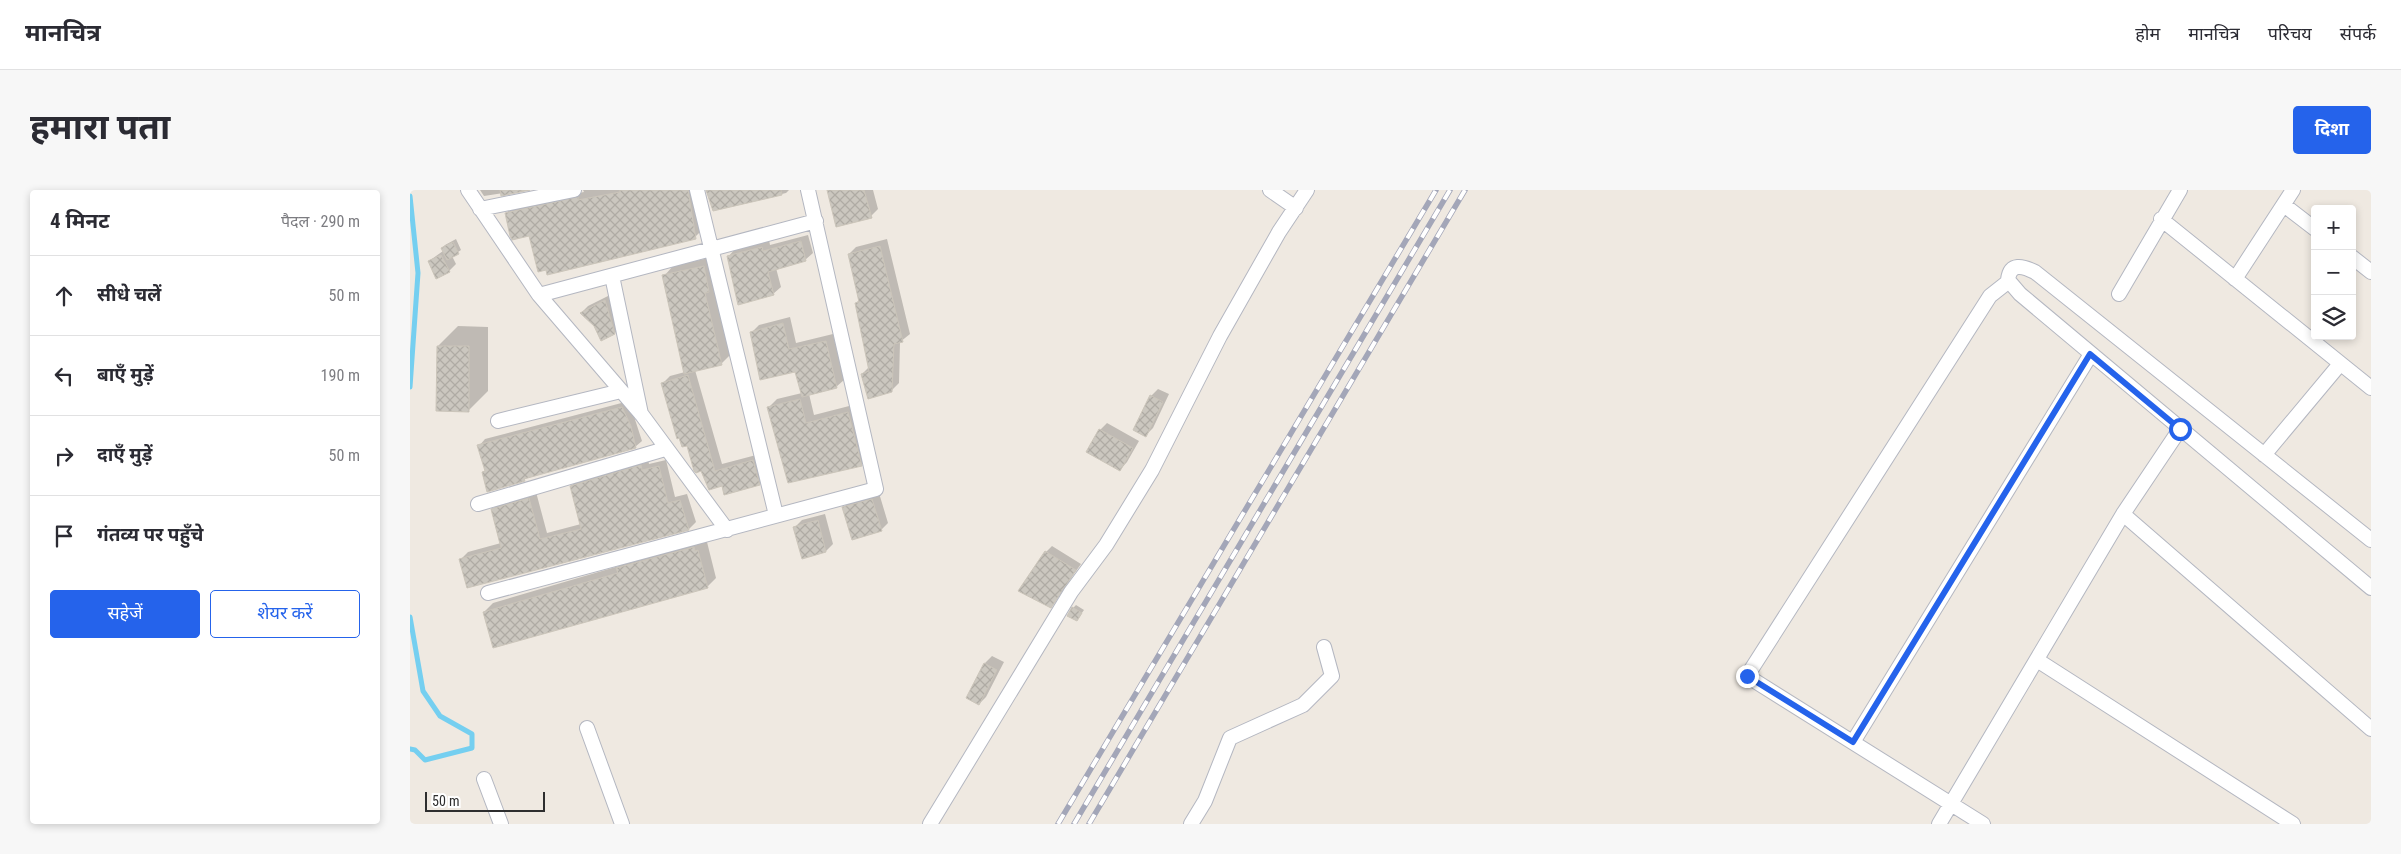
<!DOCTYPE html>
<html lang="hi">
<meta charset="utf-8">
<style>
body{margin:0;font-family:"Roboto Condensed","Noto Sans Devanagari",sans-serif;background:#f7f7f7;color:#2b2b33}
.controls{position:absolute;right:15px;top:15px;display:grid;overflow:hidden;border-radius:5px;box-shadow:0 2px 8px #0003}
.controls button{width:45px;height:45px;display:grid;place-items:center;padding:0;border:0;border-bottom:1px solid #e1e1e2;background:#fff;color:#2b2b33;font:25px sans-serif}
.scale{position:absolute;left:15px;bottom:12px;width:120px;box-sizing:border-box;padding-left:5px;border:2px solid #2e2e2e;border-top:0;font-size:14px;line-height:18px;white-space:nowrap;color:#2e2e2e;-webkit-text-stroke:4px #fff;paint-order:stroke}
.stop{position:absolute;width:15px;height:15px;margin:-11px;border:4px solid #2563eb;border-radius:50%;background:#fff}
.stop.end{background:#2563eb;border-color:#fff;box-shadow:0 1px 5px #0008}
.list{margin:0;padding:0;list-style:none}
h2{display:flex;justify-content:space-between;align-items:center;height:65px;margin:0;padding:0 20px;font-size:21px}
h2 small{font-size:16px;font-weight:400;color:#7c7c81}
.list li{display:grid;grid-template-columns:32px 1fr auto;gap:15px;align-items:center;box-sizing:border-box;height:80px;padding:0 20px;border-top:1px solid #e1e1e2}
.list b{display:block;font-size:19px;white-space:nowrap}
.list em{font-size:16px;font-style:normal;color:#7c7c81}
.actions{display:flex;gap:10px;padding:15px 20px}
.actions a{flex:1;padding:11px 0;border:1px solid #2563eb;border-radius:5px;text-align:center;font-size:18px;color:#2563eb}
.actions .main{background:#2563eb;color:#fff}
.icon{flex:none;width:28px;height:28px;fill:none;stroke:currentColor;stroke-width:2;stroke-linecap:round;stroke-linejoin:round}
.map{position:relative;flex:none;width:1961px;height:634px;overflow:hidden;border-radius:5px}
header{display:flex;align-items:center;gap:30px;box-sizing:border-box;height:70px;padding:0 25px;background:#fff;border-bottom:1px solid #e1e1e2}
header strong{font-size:24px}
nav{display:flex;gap:28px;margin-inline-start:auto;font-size:18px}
.intro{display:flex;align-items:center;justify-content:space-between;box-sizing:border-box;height:120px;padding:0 30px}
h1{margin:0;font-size:35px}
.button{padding:12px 22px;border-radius:5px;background:#2563eb;color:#fff;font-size:18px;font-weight:700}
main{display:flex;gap:30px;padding:0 30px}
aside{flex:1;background:#fff;border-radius:5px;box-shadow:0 2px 8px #0003}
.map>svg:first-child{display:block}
.shadow{fill:#0003}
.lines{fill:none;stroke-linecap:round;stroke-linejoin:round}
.stream{stroke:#75cff0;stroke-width:5}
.building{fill:url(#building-cross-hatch);stroke:#cbc5ba}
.street-casing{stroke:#b4b7c1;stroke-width:16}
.street{stroke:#fff;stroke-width:14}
.rail-casing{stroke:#a3a6b8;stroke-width:5.5}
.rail{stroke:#fff;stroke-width:4;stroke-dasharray:11;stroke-linecap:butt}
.route{stroke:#2563eb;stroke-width:6}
</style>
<header>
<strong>मानचित्र</strong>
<nav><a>होम</a><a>मानचित्र</a><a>परिचय</a><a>संपर्क</a></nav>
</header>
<div class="intro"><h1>हमारा पता</h1><a class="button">दिशा</a></div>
<main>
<aside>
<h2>4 मिनट<small>पैदल · 290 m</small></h2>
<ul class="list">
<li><svg class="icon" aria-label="ahead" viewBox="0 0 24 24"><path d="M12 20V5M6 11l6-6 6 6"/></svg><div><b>सीधे चलें</b></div><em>50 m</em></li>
<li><svg class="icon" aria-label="left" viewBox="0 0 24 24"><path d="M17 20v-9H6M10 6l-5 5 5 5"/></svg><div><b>बाएँ मुड़ें</b></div><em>190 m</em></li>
<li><svg class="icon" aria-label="right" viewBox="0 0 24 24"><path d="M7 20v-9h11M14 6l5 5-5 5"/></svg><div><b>दाएँ मुड़ें</b></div><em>50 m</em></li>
<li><svg class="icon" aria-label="arrive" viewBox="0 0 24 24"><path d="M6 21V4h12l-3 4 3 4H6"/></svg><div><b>गंतव्य पर पहुँचे</b></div></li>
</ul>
<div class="actions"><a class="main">सहेजें</a><a>शेयर करें</a></div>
</aside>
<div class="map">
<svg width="1961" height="634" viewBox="0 0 1961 634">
<defs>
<pattern id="building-cross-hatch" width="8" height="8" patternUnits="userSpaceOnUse" patternTransform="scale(1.25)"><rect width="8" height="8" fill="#cbc7bf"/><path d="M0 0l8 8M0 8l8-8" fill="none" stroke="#afaba4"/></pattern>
</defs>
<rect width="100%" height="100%" fill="#efe9e1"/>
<!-- shadow -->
<path class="shadow" d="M70 0H114L74 6Z
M173 0H286L292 40 285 47 120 45 96 23 104 16 174 2Z
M297 0H379L376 3 304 20Z
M418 0H463L468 19 461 26Z
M398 45 403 63 395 70 366 78 371 97 363 104 318 67 325 59 359 50 360 55Z
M46 49 51 60 42 66 46 74 39 81 19 71 33 61 32 58 35 55Z
M477 49 500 144 490 152 489 193 481 201 452 184 459 177 446 113 450 109 439 64 446 57Z
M303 67 321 164 311 174 285 180 312 274 350 264 356 286 349 294 312 295 292 280 278 254 253 193 260 186 275 182 254 86 263 76Z
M202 104 212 136 205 143 185 135 171 123 178 116Z
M380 127 386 153 423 144 434 190 426 197 399 204 404 225 447 214 460 267 451 275 358 218 367 209 392 203 386 180 342 142 349 135Z
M48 136 78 137V201L58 221 28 156Z
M748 199 759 204 743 238 736 245 741 206Z
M219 211 232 251 225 257 117 287 114 290 73 282 76 280 69 256 75 249Z
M697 233 729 251 717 272 710 280 690 240Z
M238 269 239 274 256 270 265 307 277 304 286 332 279 339 51 369 58 362 91 353 82 320 89 313 126 302 137 343 171 334 161 296 169 289Z
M469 303 478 333 471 340 433 318 440 311Z
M415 324 423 354 416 361 385 337 392 330Z
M293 348 295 352H297L306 388 297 397 74 422 83 413 209 376 217 369Z
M642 356 671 374 641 416 636 362Z
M666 415 674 420 667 430 663 418Z
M582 466 594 472 576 507 569 514 575 473Z"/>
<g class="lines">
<!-- stream -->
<path class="stream" d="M0 6 8 83 0 197
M0 427 13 501 30 526 62 544V558L15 570 5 560 0 559"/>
</g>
<!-- building -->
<path class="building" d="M90 0H120L91 6Z
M210 0H278L286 49 137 85 136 80 128 82 119 46 102 50 100 46 95 23 168 7V10L210 2Z
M296 0H371L372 5 303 21Z
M417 0H454L462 28 426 37Z
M391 51 396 71 358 82 364 105 328 115 317 66 352 57 353 61Z
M43 52 49 64 37 70 31 58Z
M470 56 493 152 484 154 482 202 458 209 451 184 459 181 445 113 449 112 438 64Z
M31 65 40 82 26 89 18 71Z
M294 76 299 102 295 103 312 175 274 184 252 85Z
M195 110 205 144 191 151 184 136 170 123Z
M373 133 379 159 416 151 427 198 392 207 385 182 350 190 340 142Z
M27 156H59V222L26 221Z
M278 185 305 281 343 270 350 295 314 305 312 296 299 300 291 281 286 283 284 281 277 256 272 257 269 248 267 249 251 193Z
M740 205 753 212 736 247 723 240Z
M390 209 396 233 438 222 452 276 378 293 357 217Z
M212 217 221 236 226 258 114 289 115 291 77 302 72 282 75 281 67 255Z
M689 239 723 258 710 281 676 262Z
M231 275 232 280 249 276 258 313 270 310 279 340 57 398 49 369 91 358 81 319 119 308 130 349 171 339 160 296Z
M462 309 472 341 442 350 432 317Z
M408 330 416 362 392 369 383 337Z
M284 357 285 361 288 360 298 398 83 458 73 422 208 383 206 378Z
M635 361 666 380 641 418 608 401Z
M662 417 672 423 667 431 657 426Z
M574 473 587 480 569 515 556 508Z"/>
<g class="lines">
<!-- street casing -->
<g class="street-casing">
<path id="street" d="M58 0 129 105 232 225 317 340
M287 0 366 325
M860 0 886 18
M1874 15 1905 39
M70 19 164 0
M1751 29 1961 198
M1942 67 1961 82
M202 86 231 224
M1825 89 1883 0
M1709 104 1770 0
M129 105 406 31
M88 231 211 201
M1854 265 1930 174
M68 314 255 259
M1713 324 1961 539
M1961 350 1625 82C1613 76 1600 72 1598 90L1610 104 1961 398
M78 403 466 299 398 0
M1627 470 1883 634
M177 538 212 634
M1443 552 1681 164
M74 589 91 634
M520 634 661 402 696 355 742 280 810 146 869 42 897 0
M781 634 795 611 820 548 893 515 922 486 914 457
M1529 634 1713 324 1770 239
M1573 634 1337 486 1580 106 1599 91"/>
</g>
<!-- street -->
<use href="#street" class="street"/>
<!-- rail casing -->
<g class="rail-casing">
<path id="rail" d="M648 634 1026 0
M664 634 1040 0
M679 634 1055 0"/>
</g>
<!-- rail -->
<use href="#rail" class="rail"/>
</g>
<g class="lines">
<!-- route -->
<path class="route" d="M1337 486 1443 552 1680 164 1770 239"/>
</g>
</svg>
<div class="controls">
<button>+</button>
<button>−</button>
<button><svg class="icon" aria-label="layers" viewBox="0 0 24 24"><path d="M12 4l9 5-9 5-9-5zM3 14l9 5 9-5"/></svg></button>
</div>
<div class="scale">50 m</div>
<div class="stop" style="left:1770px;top:239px"></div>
<div class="stop end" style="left:1337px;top:486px"></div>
</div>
</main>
